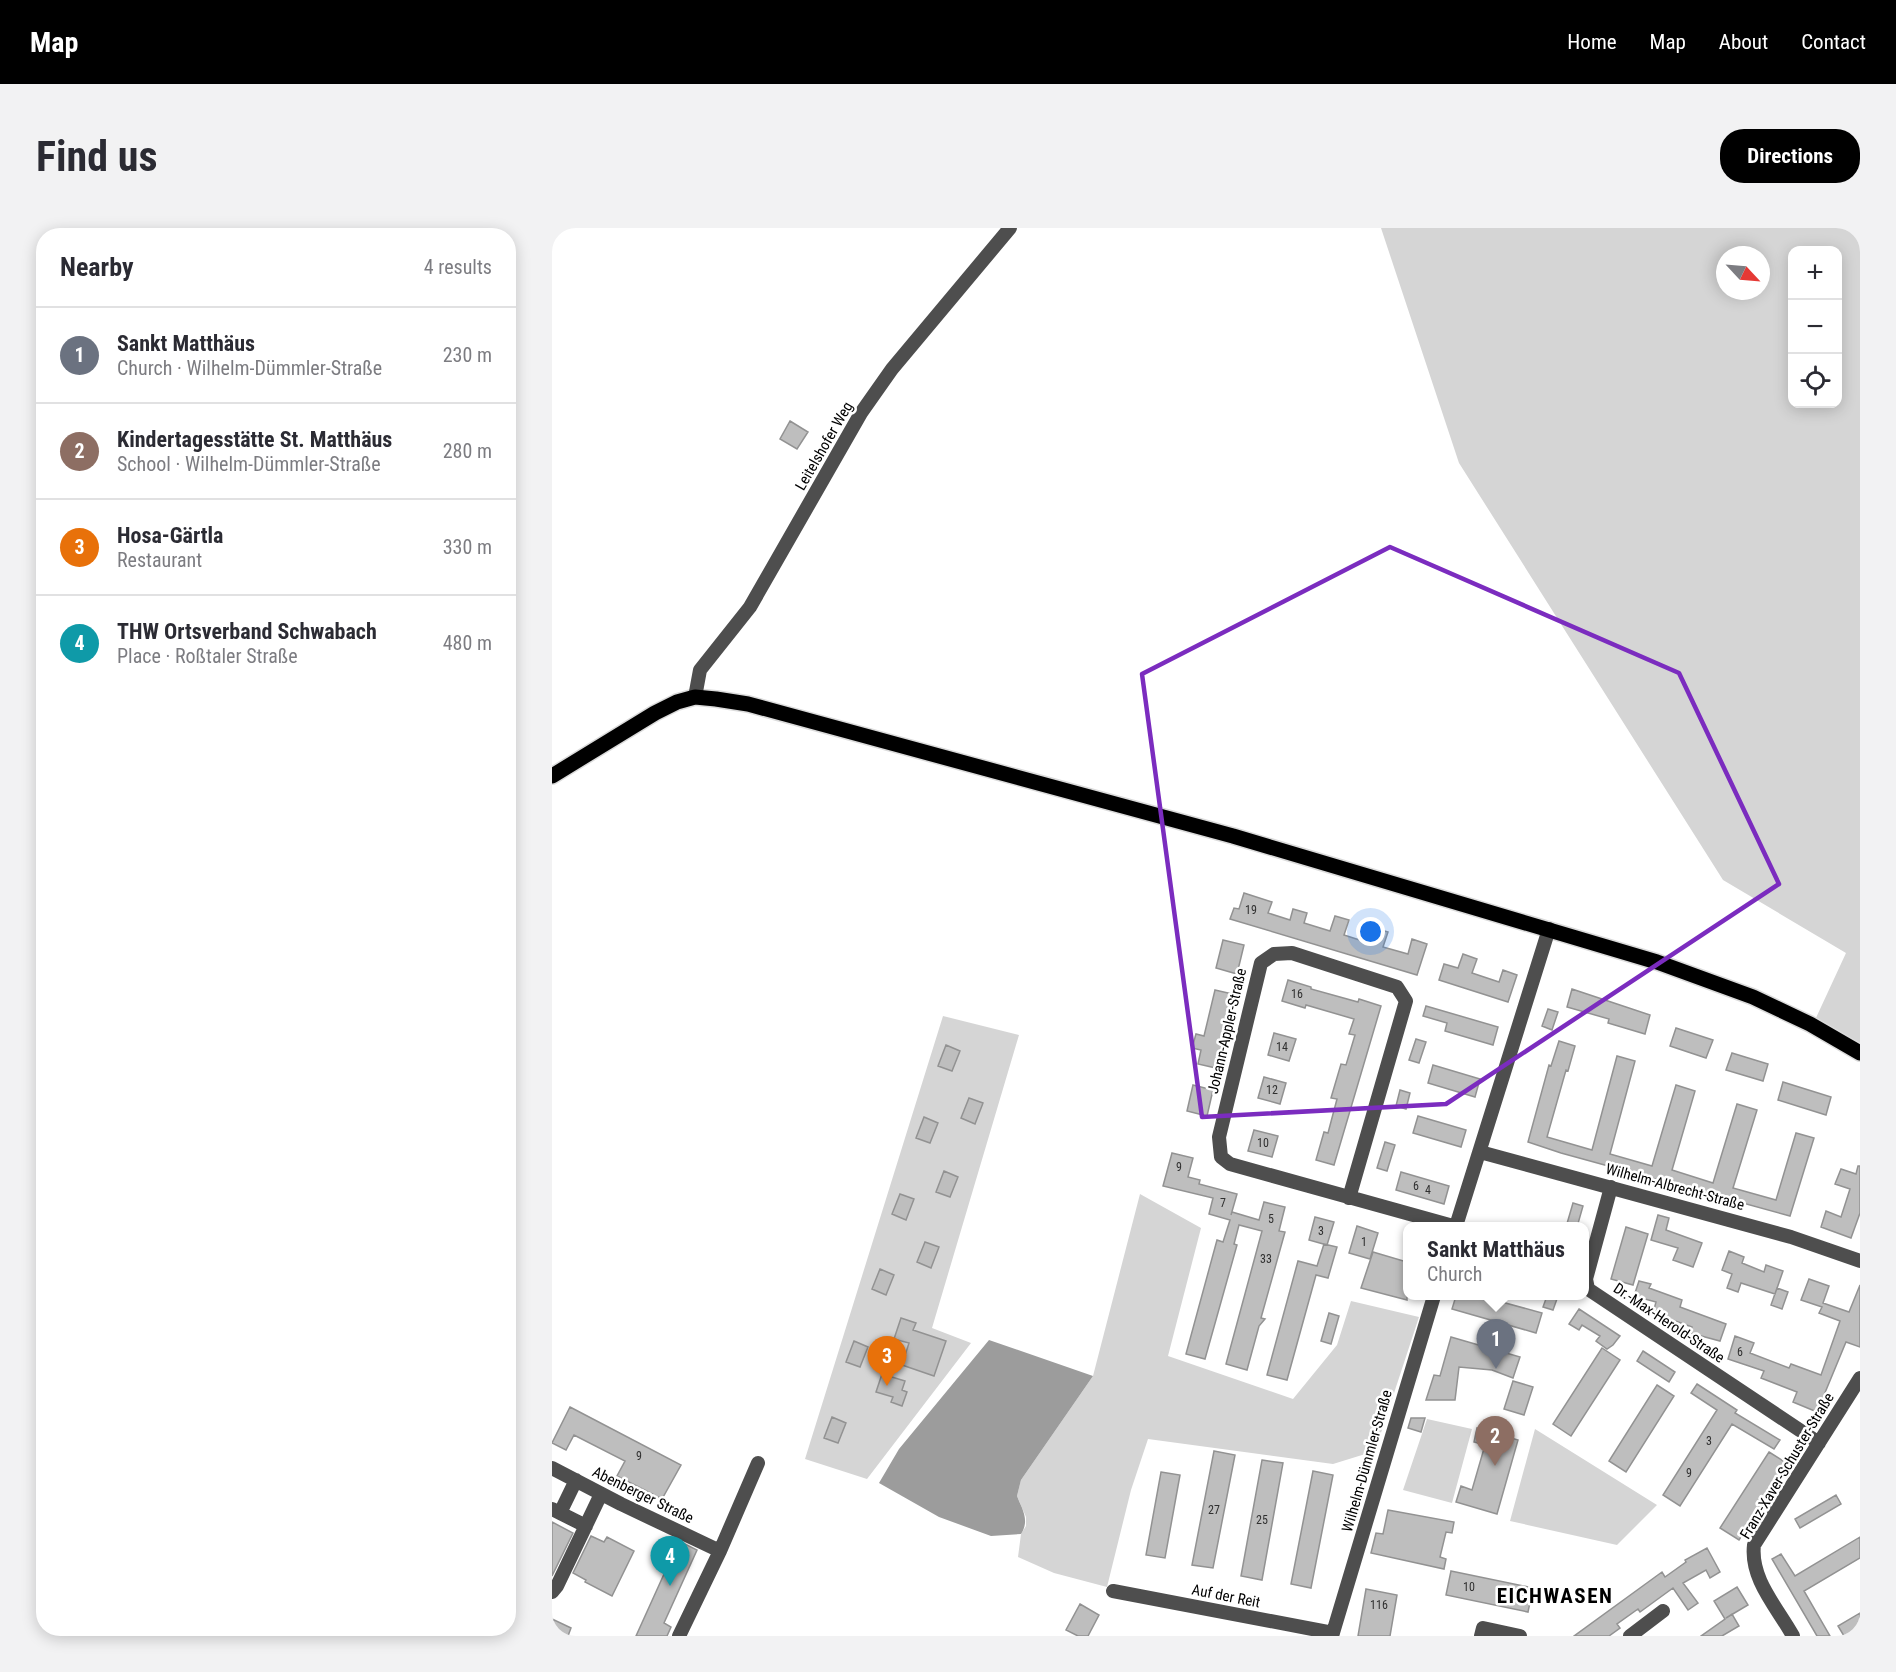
<!DOCTYPE html>
<meta charset="utf-8">
<style>
body{margin:0;font-family:"Roboto Condensed",sans-serif;background:#f2f2f3;color:#2b2b33}
.controls{position:absolute;right:18px;top:18px;display:grid;overflow:hidden;border-radius:12px;box-shadow:0 3px 15px #0003}
.controls button{width:54px;height:54px;display:grid;place-items:center;padding:0;border:0;border-bottom:2px solid #e1e1e2;background:#fff;color:#2b2b33;font:30px sans-serif}
.compass{position:absolute;left:1164px;top:18px;width:54px;height:54px;border-radius:50%;background:#fff;box-shadow:0 3px 15px #0003;rotate:116deg}
.you{position:absolute;left:819px;top:704px;width:21px;height:21px;margin:-15px;border:4px solid #fff;border-radius:50%;background:#1a73e8;box-shadow:0 0 0 9px #1a73e833}
.badge{display:grid;place-items:center;width:39px;height:39px;border-radius:50%;background:#000;color:#fff;font-size:20px;font-weight:700}
.pin{position:absolute;translate:-50% -50px;filter:drop-shadow(0 2px 3px #0008)}
.pin::after{content:'';position:absolute;top:32px;width:21px;height:18px;background:inherit;clip-path:polygon(0 0,100% 0,50% 100%)}
.popup{position:absolute;left:851px;top:994px;width:186px;height:78px;box-sizing:border-box;display:grid;place-content:center;border-radius:12px;background:#fff;filter:drop-shadow(0 2px 4px #0005);font-size:20px;white-space:nowrap;color:#7c7c81}
.popup b{font-size:22px;color:#2b2b33}
.popup::after{content:'';position:absolute;left:50%;top:100%;margin-left:-12px;border:12px solid transparent;border-top-color:#fff}
.list{margin:0;padding:0;list-style:none}
h2{display:flex;justify-content:space-between;align-items:center;height:78px;margin:0;padding:0 24px;font-size:26px}
h2 small{font-size:20px;font-weight:400;color:#7c7c81}
.list li{display:grid;grid-template-columns:39px 1fr auto;gap:18px;align-items:center;box-sizing:border-box;height:96px;padding:0 24px;border-top:2px solid #e1e1e2}
.list b{display:block;font-size:22px;white-space:nowrap}
.list p{margin:0;font-size:20px;white-space:nowrap;color:#7c7c81}
.list em{font-size:20px;font-style:normal;color:#7c7c81}
.icon{flex:none;width:33px;height:33px;fill:none;stroke:currentColor;stroke-width:2;stroke-linecap:round;stroke-linejoin:round}
.map{position:relative;flex:none;width:1308px;height:1408px;overflow:hidden;border-radius:24px}
header{display:flex;align-items:center;gap:36px;box-sizing:border-box;height:84px;padding:0 30px;background:#000;color:#fff}
header strong{font-size:28px}
nav{display:flex;gap:33px;margin-inline-start:auto;font-size:21px}
.intro{display:flex;align-items:center;justify-content:space-between;box-sizing:border-box;height:144px;padding:0 36px}
h1{margin:0;font-size:42px}
.button{padding:15px 27px;border-radius:24px;background:#000;color:#fff;font-size:21px;font-weight:700}
main{display:flex;gap:36px;padding:0 36px}
aside{flex:1;background:#fff;border-radius:24px;box-shadow:0 3px 15px #0003}
.map>svg:first-child{display:block}
.green{fill:#d5d5d5;fill-rule:evenodd}
.water{fill:#9c9c9c}
.building{fill:#bebebe;stroke:#929292;stroke-width:1.5}
.lines{fill:none;stroke-linecap:round;stroke-linejoin:round}
.major-casing{stroke:#dbdbdb;stroke-width:18}
.minor{stroke:#4e4e4e;stroke-width:14}
.major{stroke:#000;stroke-width:15}
.marked{fill:none;stroke:#7b2cbf;stroke-width:4.5;stroke-linejoin:round}
.labels{text-anchor:middle;dominant-baseline:central;stroke-width:5;stroke-linejoin:round;paint-order:stroke}
.number-label{font-size:12px;fill:#303030}
.street-label{font-size:15px;fill:#000;stroke:#fff}
.district-label{font-size:21px;font-weight:bold;letter-spacing:1.5px;fill:#000;stroke:#fff}
</style>
<header>
<strong>Map</strong>
<nav><a>Home</a><a>Map</a><a>About</a><a>Contact</a></nav>
</header>
<div class="intro"><h1>Find us</h1><a class="button">Directions</a></div>
<main>
<aside>
<h2>Nearby<small>4 results</small></h2>
<ul class="list">
<li><span class="badge" style="background:#6b7280">1</span><div><b>Sankt Matthäus</b><p>Church · Wilhelm-Dümmler-Straße</p></div><em>230 m</em></li>
<li><span class="badge" style="background:#8d6e63">2</span><div><b>Kindertagesstätte St. Matthäus</b><p>School · Wilhelm-Dümmler-Straße</p></div><em>280 m</em></li>
<li><span class="badge" style="background:#e8710a">3</span><div><b>Hosa-Gärtla</b><p>Restaurant</p></div><em>330 m</em></li>
<li><span class="badge" style="background:#0f9aa8">4</span><div><b>THW Ortsverband Schwabach</b><p>Place · Roßtaler Straße</p></div><em>480 m</em></li>
</ul>
</aside>
<div class="map">
<svg width="1308" height="1408" viewBox="0 0 1308 1408">
<rect width="100%" height="100%" fill="#fff"/>
<!-- green -->
<path class="green" d="M829 0H1308V815L1263 792 1294 725 1171 652 907 235ZM1240 22H1286V176H1240ZM1173 27H1209V63H1173Z
M391 788 467 807 380 1100 419 1115 315 1251 253 1231Z
M588 966 649 1000 616 1128 741 1171 785 1117 799 1073 867 1089 823 1223 781 1236 596 1211 579 1262 555 1359 502 1345 466 1329 469 1306 474 1298V1289L465 1268 469 1252 541 1148Z
M875 1191 920 1201 900 1275 851 1262Z
M983 1201 1105 1277 1065 1317 958 1293Z"/>
<!-- water -->
<path class="water" d="M437 1112 541 1148 469 1252 465 1268C470 1281 478 1292 469 1306L439 1308 387 1289 327 1255 347 1221Z"/>
<!-- building -->
<path class="building" d="M238 193 256 204 245 221 228 211Z
M692 665 720 674 716 685 738 692 741 681 755 685 752 695 778 703 783 688 797 692 792 707 817 715 822 700 836 704 831 719 856 726 860 711 875 716 865 747 678 691 682 680 687 681Z
M671 712 692 717 685 746 664 740Z
M911 726 925 731 920 745 947 754 951 742 965 747 956 774 887 752 892 736 906 740Z
M736 752 759 759V761L806 774 807 771 829 778 782 937 764 932 772 904 776 905 785 871 779 870 789 836 794 837 803 807 797 806 802 791 754 777 753 780 730 773Z
M1020 761 1098 787 1093 806 1056 795 1057 791 1015 779Z
M663 762 685 767 678 796 675 795 664 840 646 836 649 822 640 820 644 806 652 808Z
M874 778 946 799 941 817 893 803 895 795 871 788Z
M996 781 1006 784 1000 802 990 798Z
M1124 800 1161 812 1154 830 1118 818Z
M722 805 744 811 737 833 716 827Z
M864 811 874 814 867 835 857 832Z
M1007 813 1023 818 1016 843 1014 842 995 909 1040 922 1065 828 1083 833 1058 926 1100 938 1124 857 1143 863 1120 942 1161 955 1185 876 1205 882 1181 960 1224 972 1244 905 1262 910 1238 988 1009 925 976 914 997 837 999 838Z
M394 817 408 823 400 843 386 838Z
M1180 825 1216 836 1211 853 1174 842Z
M881 837 928 851 923 869 876 855Z
M712 849 734 855 728 876 706 870Z
M1231 854 1279 869 1274 887 1226 872Z
M641 857 661 862 655 888 635 883Z
M848 862 858 865 854 881 844 878Z
M417 870 431 875 423 896 409 890Z
M866 888 914 902 909 919 861 905Z
M372 889 386 895 378 915 364 910Z
M702 902 726 908 720 929 696 923Z
M833 914 843 917 835 943 825 940Z
M620 925 641 930 636 949 648 952 647 956 685 966 679 987 680 984 707 992 712 974 733 979 727 1003 733 1004 709 1090 713 1091 707 1098 695 1142 674 1136 710 1003 687 997 682 1016 685 1017 653 1131 634 1126 665 1012 671 1014 678 992 657 986 661 970 611 958Z
M1306 938H1308V985L1299 1010 1269 999 1274 983 1289 989 1298 961 1283 956 1289 941 1304 946Z
M392 943 406 949 398 969 384 964Z
M849 944 897 958 892 976 844 962Z
M348 966 362 971 354 992 340 986Z
M1021 975 1031 978 1025 999H1014Z
M1106 987 1117 990 1114 1002 1150 1015 1141 1039 1121 1032 1126 1020 1099 1012Z
M763 989 782 994 775 1017 757 1012Z
M805 998 826 1005 818 1031 797 1025Z
M1074 999 1096 1006 1081 1057 1059 1051Z
M373 1014 387 1019 379 1040 365 1034Z
M772 1016 785 1019 776 1050 764 1047 735 1152 715 1147 746 1033 765 1038Z
M1177 1023 1192 1029 1190 1035 1212 1044 1214 1037 1231 1043 1223 1066 1189 1055 1186 1064 1175 1060 1180 1046 1170 1042Z
M821 1024 855 1034V1072L809 1060Z
M328 1041 342 1047 334 1067 320 1061Z
M1257 1051 1277 1058 1271 1075 1297 1084 1308 1057V1119L1294 1114 1265 1184 1241 1174 1245 1164 1209 1150 1212 1143 1176 1131 1183 1108 1202 1115 1198 1125 1237 1140 1239 1136 1269 1147 1288 1093 1267 1085 1270 1079 1249 1072Z
M1087 1053 1099 1056 1097 1060 1130 1072 1128 1079 1174 1096 1168 1113 1138 1105 1140 1099 1101 1085 1104 1074 1082 1068Z
M1225 1060 1236 1064 1230 1081 1219 1077Z
M904 1068H928L990 1085 984 1105 900 1081Z
M995 1068H1006L1001 1082 991 1079Z
M1027 1081 1068 1108 1061 1117 1055 1121 1044 1113 1048 1108 1030 1097 1027 1102 1017 1096Z
M777 1085 787 1088 779 1116 769 1113Z
M349 1090 364 1095 361 1102 394 1113 382 1148 350 1137 357 1115 342 1111Z
M899 1109 968 1129 961 1150 940 1142 907 1139 903 1172H874L882 1147 888 1148Z
M302 1113 316 1119 308 1139 294 1134Z
M1050 1120 1068 1132 1019 1208 1001 1196Z
M1091 1123 1123 1144 1117 1154 1085 1133Z
M330 1146 353 1153 350 1162 355 1164 350 1178 339 1174 341 1169 324 1164Z
M961 1153 981 1159 972 1187 952 1181Z
M1145 1156 1185 1182 1183 1185 1228 1212 1222 1221 1180 1196 1128 1278 1111 1267 1165 1182 1139 1165Z
M1105 1157 1122 1168 1074 1244 1057 1233Z
M18 1179 129 1237 110 1271 65 1248 73 1233 22 1207 14 1222 0 1215Z
M280 1189 294 1195 286 1215 272 1210Z
M859 1190H873L869 1204 856 1200Z
M925 1200 966 1212 945 1286 904 1274 909 1258 920 1262 933 1217 922 1214Z
M662 1223 683 1227 661 1340 640 1337Z
M1217 1224 1236 1236 1187 1312 1168 1300Z
M710 1232 731 1235 710 1352 689 1348Z
M761 1243 781 1247 759 1360 739 1356Z
M609 1244 628 1247 613 1330 594 1327Z
M1284 1267 1289 1276 1248 1300 1243 1291Z
M836 1282 902 1294 900 1305 894 1304 888 1329 894 1331 892 1341 819 1325 824 1305 831 1306Z
M0 1294 21 1305 0 1348Z
M39 1308 52 1314 55 1309 82 1323 60 1368 33 1354 34 1352 21 1345Z
M1308 1309V1330L1252 1363 1278 1408H1265L1220 1331 1229 1326 1243 1348Z
M127 1313 145 1322 112 1395 119 1399 115 1408H84Z
M1155 1320 1168 1344 1158 1350 1154 1342 1131 1355 1146 1375 1136 1382 1121 1360 1088 1384 1086 1381 1065 1396 1068 1400 1057 1408H1022L1110 1344 1113 1349 1134 1334 1133 1332Z
M899 1343 981 1360 976 1384 894 1367Z
M1185 1359 1196 1377 1174 1390 1180 1386 1187 1398 1170 1408H1149L1173 1391 1162 1373Z
M814 1361 845 1367 838 1408H806Z
M528 1376 547 1387 536 1408H526L514 1402Z
M1308 1385V1408H1292L1286 1398Z
M0 1391 19 1400 16 1408H0Z"/>
<g class="lines">
<!-- major casing -->
<g class="major-casing">
<path id="major" d="M0 548 103 485 125 474 143 469 164 471 196 476 681 608 1105 734 1201 769 1258 796 1308 825"/>
</g>
<!-- minor -->
<path class="minor" d="M143 469 148 442 198 379 309 185 340 141 458 0
M928 924 1239 1009 1308 1033
M1059 959 1034 1051 1036 1061 1267 1215
M797 970 854 773 845 759 740 725 722 726 709 735 667 909 669 929 678 936 901 998
M904 998 997 701
M0 1240 69 1276 168 1323
M0 1281 8 1285 24 1252
M8 1285 34 1298
M561 1363 781 1405
M0 1364 5 1358 49 1266
M127 1408 168 1323 206 1235
M780 1408 882 1068
M929 1408 931 1400 968 1408
M1078 1408 1111 1383
M1241 1408C1225 1379 1198 1351 1202 1317L1308 1150"/>
<!-- major -->
<use href="#major" class="major"/>
</g>
<!-- marked area -->
<path class="marked" d="M838 319 1127 445 1227 656 894 876 650 889 590 446Z"/>
<g class="labels">
<!-- number labels -->
<g class="number-label">
<text x="699" y="682">19</text>
<text x="745" y="766">16</text>
<text x="730" y="819">14</text>
<text x="720" y="862">12</text>
<text x="711" y="915">10</text>
<text x="627" y="939">9</text>
<text x="864" y="958">6</text>
<text x="876" y="962">4</text>
<text x="671" y="975">7</text>
<text x="719" y="991">5</text>
<text x="769" y="1003">3</text>
<text x="812" y="1014">1</text>
<text x="714" y="1031">33</text>
<text x="1188" y="1124">6</text>
<text x="1157" y="1213">3</text>
<text x="87" y="1228">9</text>
<text x="1137" y="1245">9</text>
<text x="662" y="1282">27</text>
<text x="710" y="1292">25</text>
<text x="917" y="1359">10</text>
<text x="827" y="1377">116</text>
</g>
<!-- street labels -->
<g class="street-label">
<text transform="translate(272 218) rotate(-60)">Leitelshofer Weg</text>
<text transform="translate(675 803) rotate(-77)">Johann-Appler-Straße</text>
<text transform="translate(1123 959) rotate(15)">Wilhelm-Albrecht-Straße</text>
<text transform="translate(1117 1095) rotate(34)">Dr.-Max-Herold-Straße</text>
<text transform="translate(815 1233) rotate(-74)">Wilhelm-Dümmler-Straße</text>
<text transform="translate(1235 1238) rotate(-59)">Franz-Xaver-Schuster-Straße</text>
<text transform="translate(91 1267) rotate(26)">Abenberger Straße</text>
<text transform="translate(674 1368) rotate(11)">Auf der Reit</text>
</g>
<!-- district labels -->
<g class="district-label">
<text x="1003" y="1368">EICHWASEN</text>
</g>
</g>
</svg>
<div class="controls">
<button>+</button>
<button>−</button>
<button><svg class="icon" aria-label="locate" viewBox="0 0 24 24"><circle cx="12" cy="12" r="6"/><path d="M12 2v4M12 18v4M2 12h4M18 12h4"/></svg></button>
</div>
<svg class="compass" viewBox="-18 -18 36 36"><path d="M0-13l5 13h-10z" fill="#e53935"/><path d="M0 13l5-13h-10z" fill="#7c7c81"/></svg>
<div class="you"></div>
<div class="pin badge" style="left:944px;top:1141px;background:#6b7280">1</div>
<div class="popup"><b>Sankt Matthäus</b>Church</div>
<div class="pin badge" style="left:943px;top:1238px;background:#8d6e63">2</div>
<div class="pin badge" style="left:335px;top:1158px;background:#e8710a">3</div>
<div class="pin badge" style="left:118px;top:1358px;background:#0f9aa8">4</div>
</div>
</main>
